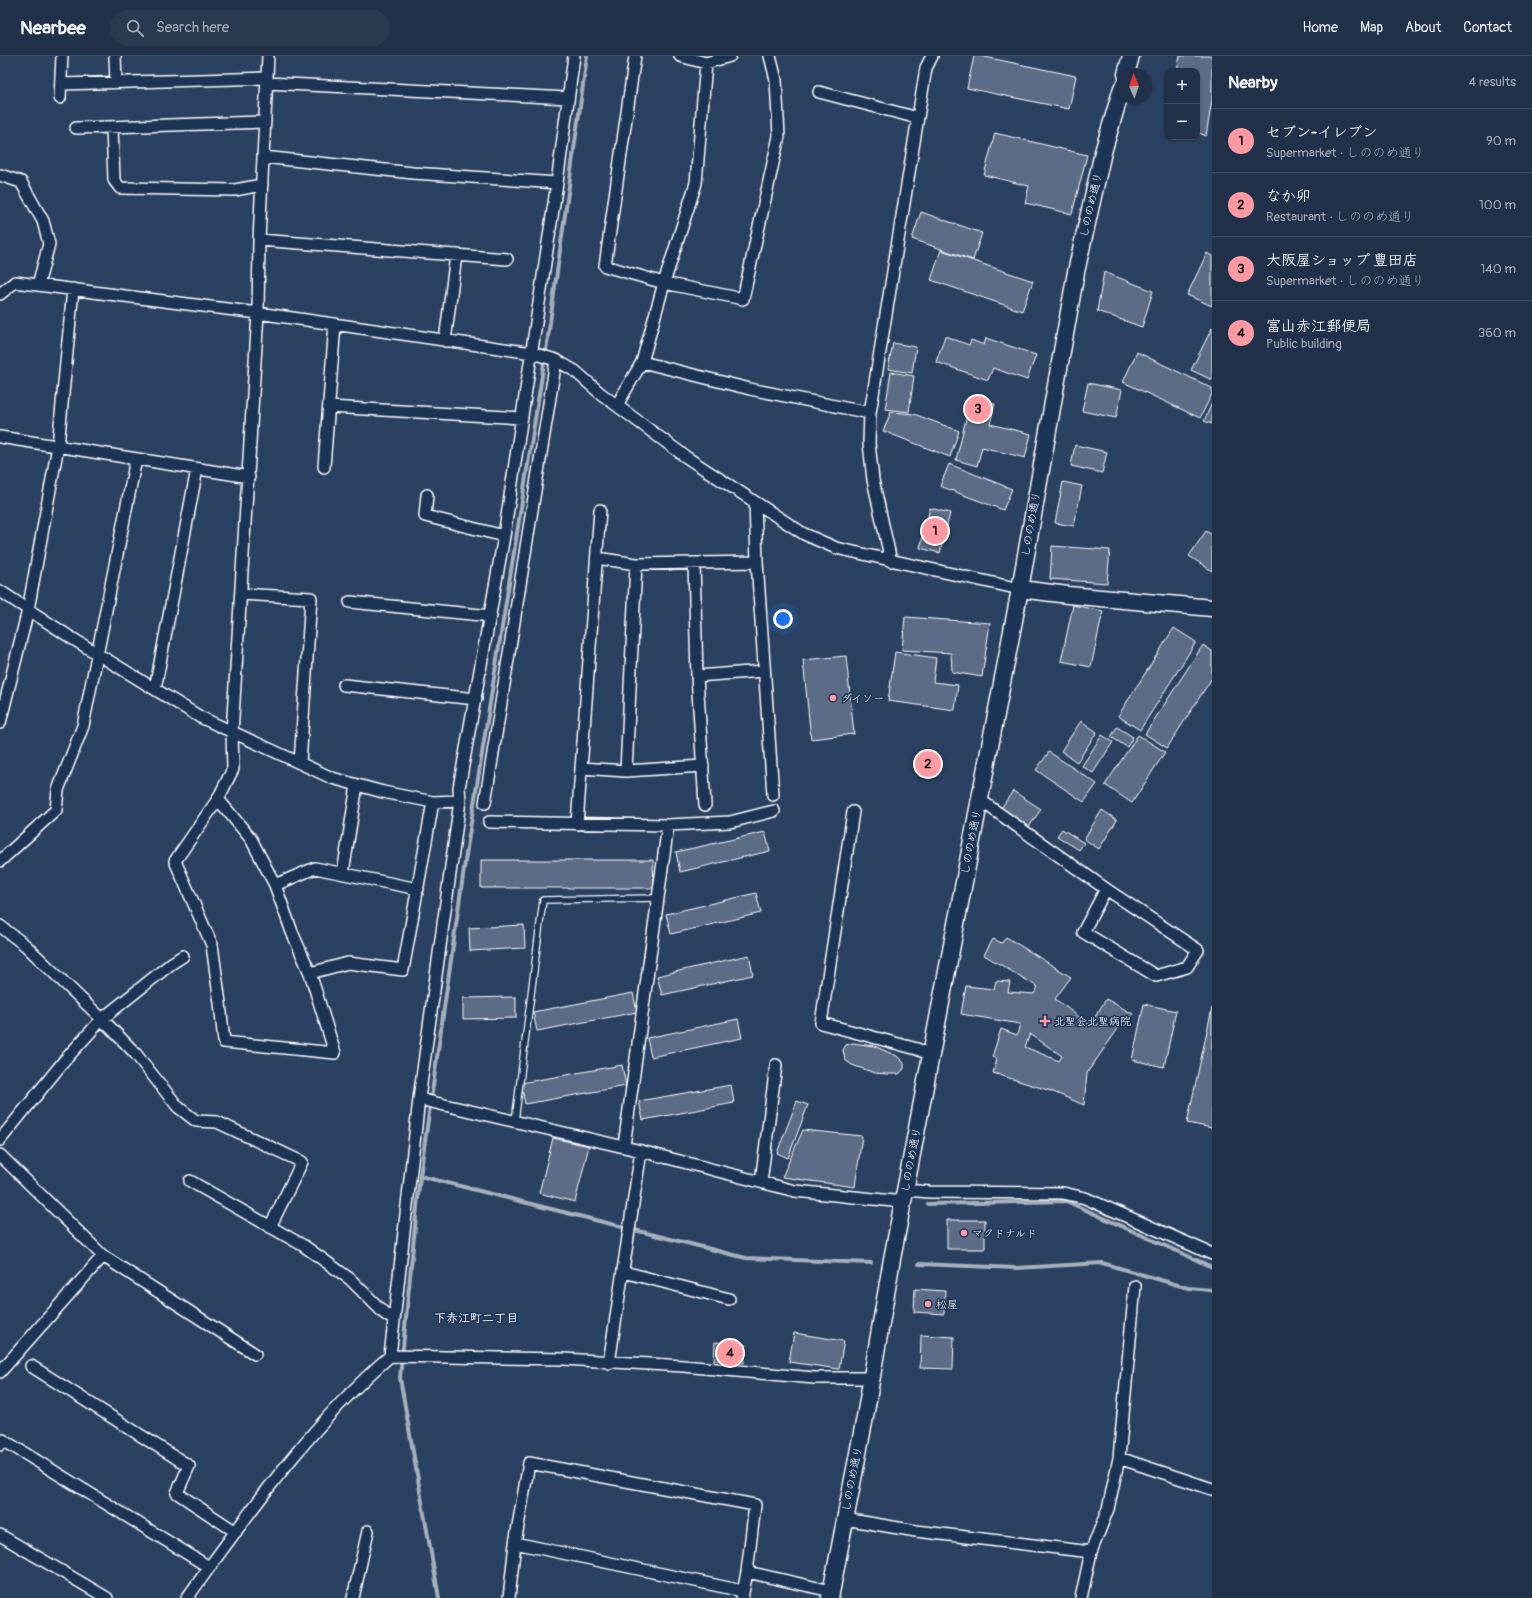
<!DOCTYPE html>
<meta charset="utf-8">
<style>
body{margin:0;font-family:Pangolin,"Klee One",sans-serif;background:#283950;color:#f1f3f6}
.controls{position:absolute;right:12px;top:12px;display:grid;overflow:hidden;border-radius:8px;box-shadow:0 1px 3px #0004}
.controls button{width:36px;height:36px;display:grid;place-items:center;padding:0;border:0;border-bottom:1px solid #3d4c61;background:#203149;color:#f1f3f6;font:20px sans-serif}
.compass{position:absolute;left:1116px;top:12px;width:36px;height:36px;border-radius:50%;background:#203149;box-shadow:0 1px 3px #0004;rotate:358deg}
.you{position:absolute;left:783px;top:563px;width:14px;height:14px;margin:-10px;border:3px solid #fff;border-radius:50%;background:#1a73e8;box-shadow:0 0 0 6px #1a73e833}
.badge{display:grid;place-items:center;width:26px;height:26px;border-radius:50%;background:#ff9aa2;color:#111;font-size:13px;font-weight:700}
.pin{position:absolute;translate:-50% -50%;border:2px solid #fff;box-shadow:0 1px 4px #0006}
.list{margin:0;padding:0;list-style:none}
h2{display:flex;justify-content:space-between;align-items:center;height:52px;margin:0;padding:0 16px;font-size:17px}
h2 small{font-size:13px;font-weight:400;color:#a2a9b4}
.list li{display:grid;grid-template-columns:26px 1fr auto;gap:12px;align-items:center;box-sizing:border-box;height:64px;padding:0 16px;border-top:1px solid #3d4c61}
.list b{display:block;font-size:15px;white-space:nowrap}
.list p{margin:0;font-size:13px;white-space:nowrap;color:#a2a9b4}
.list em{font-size:13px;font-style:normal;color:#a2a9b4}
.icon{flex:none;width:22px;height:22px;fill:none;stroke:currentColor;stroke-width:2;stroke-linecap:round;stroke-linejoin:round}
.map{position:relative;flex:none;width:1212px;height:1542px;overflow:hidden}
header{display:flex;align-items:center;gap:24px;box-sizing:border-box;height:56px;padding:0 20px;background:#203149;border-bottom:1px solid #3d4c61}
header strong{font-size:19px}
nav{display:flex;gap:22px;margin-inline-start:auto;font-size:14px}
.search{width:280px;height:36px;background:#283950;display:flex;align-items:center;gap:10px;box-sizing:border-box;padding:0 14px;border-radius:22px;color:#a2a9b4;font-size:15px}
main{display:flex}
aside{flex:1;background:#203149}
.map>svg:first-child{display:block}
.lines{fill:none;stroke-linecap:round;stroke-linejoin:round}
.stream{stroke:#a7b1be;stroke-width:4}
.building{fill:#5b6c86;stroke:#fff;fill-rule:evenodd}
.lane-casing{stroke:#fff;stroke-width:8}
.street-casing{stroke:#fff;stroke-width:14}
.secondary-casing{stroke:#fff;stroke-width:19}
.lane{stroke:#1d3557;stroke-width:5.5}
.street{stroke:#1d3557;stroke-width:11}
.secondary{stroke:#1d3557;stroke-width:16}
.poi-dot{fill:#ff9aa2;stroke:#1d3557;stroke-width:1.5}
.labels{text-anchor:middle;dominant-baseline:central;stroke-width:3;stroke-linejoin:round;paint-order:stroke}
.street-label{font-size:11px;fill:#fff;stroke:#1d3557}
.poi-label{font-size:11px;fill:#fff;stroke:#1d3557;text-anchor:start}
.neighbourhood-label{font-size:12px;font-weight:bold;fill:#fff;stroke:#1d3557}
</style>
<header>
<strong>Nearbee</strong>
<div class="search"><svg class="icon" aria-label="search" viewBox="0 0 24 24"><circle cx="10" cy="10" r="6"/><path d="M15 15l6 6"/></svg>Search here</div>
<nav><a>Home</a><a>Map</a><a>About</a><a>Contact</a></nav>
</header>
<main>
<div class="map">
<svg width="1212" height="1542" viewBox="0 0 1212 1542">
<rect width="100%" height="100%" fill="#2a4161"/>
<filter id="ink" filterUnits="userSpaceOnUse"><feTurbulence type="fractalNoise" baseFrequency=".025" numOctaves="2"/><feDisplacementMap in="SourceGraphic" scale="8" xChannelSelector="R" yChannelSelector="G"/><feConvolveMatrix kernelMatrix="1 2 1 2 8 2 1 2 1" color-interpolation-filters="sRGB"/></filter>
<g filter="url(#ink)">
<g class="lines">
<!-- stream -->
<path class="stream" d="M420 1120 746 1202 871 1207
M928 1148 1066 1145 1212 1211
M919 1208 1017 1212 1102 1207 1188 1232 1212 1234
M439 1542 400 1322 420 1120 467 792 547 288 587 0"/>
</g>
<!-- building -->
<path class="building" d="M974 0H980L1076 20 1069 53 967 32Z
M1180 0H1212V44L1206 80 1197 76V15H1177Z
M995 77 1087 99 1072 158 1025 147 1029 130 984 119Z
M921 156 982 177 973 204 912 183Z
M941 194 1033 225 1022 255 931 224Z
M1207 197 1212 200V250L1187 239Z
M1104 216 1153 235 1142 271 1097 255Z
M1212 272V324L1191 314Z
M945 280 969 289 971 284 984 289 986 282 1036 299 1027 324 993 312 988 324 936 306Z
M893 287 916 291 912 317 888 313Z
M1137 296 1212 332V338L1200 362 1123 326Z
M891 316 914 320 909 356 885 353Z
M1088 327 1122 334 1116 362 1082 355Z
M971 342 995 348 990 368 1031 378 1025 402 982 391 977 410 956 404Z
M1212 347V368L1204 365Z
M891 356 914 358 959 375 950 401 883 375Z
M1075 389 1107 396 1102 417 1071 410Z
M949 408 1012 433 1003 454 940 430Z
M1063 426 1082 430 1074 470 1055 467Z
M930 452 950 457 940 497 920 492Z
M1206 475 1212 479V515L1189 500Z
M1052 490 1110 494 1107 527 1050 523Z
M1073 549 1103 555 1091 611 1061 605Z
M905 561 990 567 982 621 952 616 951 597 902 594Z
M1174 572 1196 586 1140 674 1118 660Z
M1203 589 1212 595V622L1167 692 1145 678Z
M895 596 936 602 933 626 958 629 955 654 888 645Z
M846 600 854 678 811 683 803 604Z
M1081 665 1097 676 1077 706 1061 695Z
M1117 671 1133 681 1127 691 1111 681Z
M1102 679 1113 686 1093 717 1082 710Z
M1138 679 1165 696 1132 747 1105 729Z
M1049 696 1097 728 1084 746 1036 714Z
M1013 735 1041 753 1029 771 1001 752Z
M1102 754 1117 764 1099 793 1084 783Z
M1062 773 1084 787 1079 794 1057 780Z
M765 776 770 795 680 816 676 796Z
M481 804H653L654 832H481Z
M756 837 761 857 671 878 666 858Z
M524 869 525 892 470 895 469 872Z
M1006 881 1071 921 1055 943 1090 969 1106 943 1133 958 1130 964 1122 967 1087 1017 1084 1049 1051 1035 993 1017 997 1003 992 1001 1001 973 1017 979 1020 968 961 958 966 930 994 933 996 925 1010 926 1008 936 1034 938 1038 931 984 899 993 883 1002 887ZM1030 978 1062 1000 1059 1005 1025 991Z
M749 899 753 919 662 939 657 920Z
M633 937 637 956 537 975 533 956Z
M516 941V962L463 963V942Z
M1144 948 1176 955 1164 1011 1132 1004Z
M1212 952V1072L1187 1067Z
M738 963 742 982 651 1001 647 982Z
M853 987 874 990 897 1000 904 1007V1013L899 1018H886L875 1017 852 1009 845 1004 843 994 846 989Z
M622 1009 626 1030 525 1048 521 1027Z
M731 1029 734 1047 643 1064 639 1045Z
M797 1045 808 1049 788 1102 777 1097Z
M803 1074 862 1080 855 1131 782 1121Z
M553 1082 589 1090 575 1146 539 1137Z
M947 1164H985V1193H947Z
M915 1233 945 1235 944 1258 914 1256Z
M794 1277 844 1285 839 1313 789 1306Z
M921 1279 954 1281 953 1313 920 1312Z
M715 1286 746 1289 744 1307 714 1304Z"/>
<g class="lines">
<!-- lane casing -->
<g class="lane-casing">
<path id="lane" d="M515 1065 543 844 658 842"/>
</g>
<!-- street casing -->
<g class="street-casing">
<path id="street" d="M115 0 116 26
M635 0 605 210 664 227 743 243 779 80 776 24 770 0
M680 0 706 7 730 0
M267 27 568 42
M61 28 267 22
M819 36 918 62
M60 42 62 0
M112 71 114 124 120 132 235 134 262 129
M76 72 265 66
M263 101 413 117 557 127
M0 119 21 126 43 165 49 188 38 229
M259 184 507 203
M0 238 15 226 38 229 258 257 532 297 556 304 575 315 600 337 686 401 804 478 836 492 1020 533
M445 285 456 199
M642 306 750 333 870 357
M617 349 642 306 664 227 696 127 706 7
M329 351 522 362
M0 381 249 421
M324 411 335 268
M427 439 425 460 504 480
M755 446 757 506 773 739
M597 502 636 508 757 506
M891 505 873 424 869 387 870 357 926 12 932 0
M694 507 697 620 705 749
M0 535 70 581 200 661 332 722 383 736 433 746 460 745 459 732 504 480 557 127 574 0
M241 538 311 542 300 707
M350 546 491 560
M697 620 764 615
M344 629 476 643
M155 633 197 413
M0 667 28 554 58 390 73 233
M581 712 626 715 703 710
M626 715 636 508
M218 743 251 783 275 829 292 876 310 917 335 997 224 986 220 947 212 889 175 805 218 743 233 713 232 677 258 257 259 184 268 0
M980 744 1106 833 1083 876 1156 920 1187 911 1198 894 1106 833
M485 747 556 304
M853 756 821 967 917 993 931 999
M489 766 668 769 730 766 774 755
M577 768 600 454
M0 805 56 754 58 734 83 670 136 403
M343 817 357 729
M275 829 315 812 418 833
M0 870 25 889 102 963 135 997 178 1051 196 1065 217 1066 302 1106 270 1171
M310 917 348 907 403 914 433 746
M419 1043 641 1095 795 1135 903 1146
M0 1084 64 1005 102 963 172 907 183 900
M624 1090 668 769
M0 1099 103 1200 255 1298
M190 1125 304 1190 350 1223 385 1258 394 1264
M761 1126 776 1009
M905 1134 930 1136 1063 1137 1085 1142 1212 1198
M624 1216 729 1243
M390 1300 419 1043 460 745
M609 1307 641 1095
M31 1310 189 1410 177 1437 236 1476
M0 1316 103 1200
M0 1389 3 1384 209 1511
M1119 1402 1135 1230
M845 1463 916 1475 1091 1496
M0 1479 107 1542
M515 1487 743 1535
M747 1516 831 1535
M187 1542C249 1457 310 1369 390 1300L563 1303 683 1310 814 1322H871
M353 1542 368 1475
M509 1542 515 1487 529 1407 755 1449 747 1516 742 1542
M1081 1542 1091 1496 1108 1453 1119 1402 1212 1433"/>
</g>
<!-- secondary casing -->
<g class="secondary-casing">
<path id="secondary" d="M1126 18 1131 0
M1020 533 1068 539 1212 552
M830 1542 865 1361 892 1203 1020 533 1076 216 1103 96 1122 32"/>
</g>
<!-- lane -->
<use href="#lane" class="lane"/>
<!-- street -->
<use href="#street" class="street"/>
<!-- secondary -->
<use href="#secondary" class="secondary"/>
</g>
</g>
<!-- markers -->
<g class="poi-dot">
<circle cx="833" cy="642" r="4"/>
<path d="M1043 959h4v4h4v4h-4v4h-4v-4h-4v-4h4z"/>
<circle cx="964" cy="1177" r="4"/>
<circle cx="928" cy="1248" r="4"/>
</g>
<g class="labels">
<!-- street labels -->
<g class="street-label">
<text transform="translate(1091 149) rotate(-77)">しののめ通り</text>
<text transform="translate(1031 468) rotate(-80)">しののめ通り</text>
<text transform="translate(971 786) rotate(-79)">しののめ通り</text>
<text transform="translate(911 1104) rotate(-79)">しののめ通り</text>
<text transform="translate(852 1423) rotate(-79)">しののめ通り</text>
</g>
<!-- poi labels -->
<g class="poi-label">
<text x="841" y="642">ダイソー</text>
<text x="1054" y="965">北聖会北聖病院</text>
<text x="972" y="1177">マクドナルド</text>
<text x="936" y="1248">松屋</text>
</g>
<!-- neighbourhood labels -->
<g class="neighbourhood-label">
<text x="476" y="1262">下赤江町二丁目</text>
</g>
</g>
</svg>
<div class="controls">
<button>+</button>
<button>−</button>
</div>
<svg class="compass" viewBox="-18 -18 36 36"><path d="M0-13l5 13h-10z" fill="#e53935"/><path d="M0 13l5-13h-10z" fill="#a2a9b4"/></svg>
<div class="you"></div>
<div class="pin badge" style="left:935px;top:475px">1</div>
<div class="pin badge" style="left:928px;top:708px">2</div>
<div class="pin badge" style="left:978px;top:353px">3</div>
<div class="pin badge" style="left:730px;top:1297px">4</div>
</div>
<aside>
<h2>Nearby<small>4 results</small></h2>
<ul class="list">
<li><span class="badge">1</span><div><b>セブン-イレブン</b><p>Supermarket · しののめ通り</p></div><em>90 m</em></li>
<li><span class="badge">2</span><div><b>なか卯</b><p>Restaurant · しののめ通り</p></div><em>100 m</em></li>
<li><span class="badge">3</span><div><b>大阪屋ショップ 豊田店</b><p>Supermarket · しののめ通り</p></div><em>140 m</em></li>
<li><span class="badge">4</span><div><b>富山赤江郵便局</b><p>Public building</p></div><em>360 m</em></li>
</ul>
</aside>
</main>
